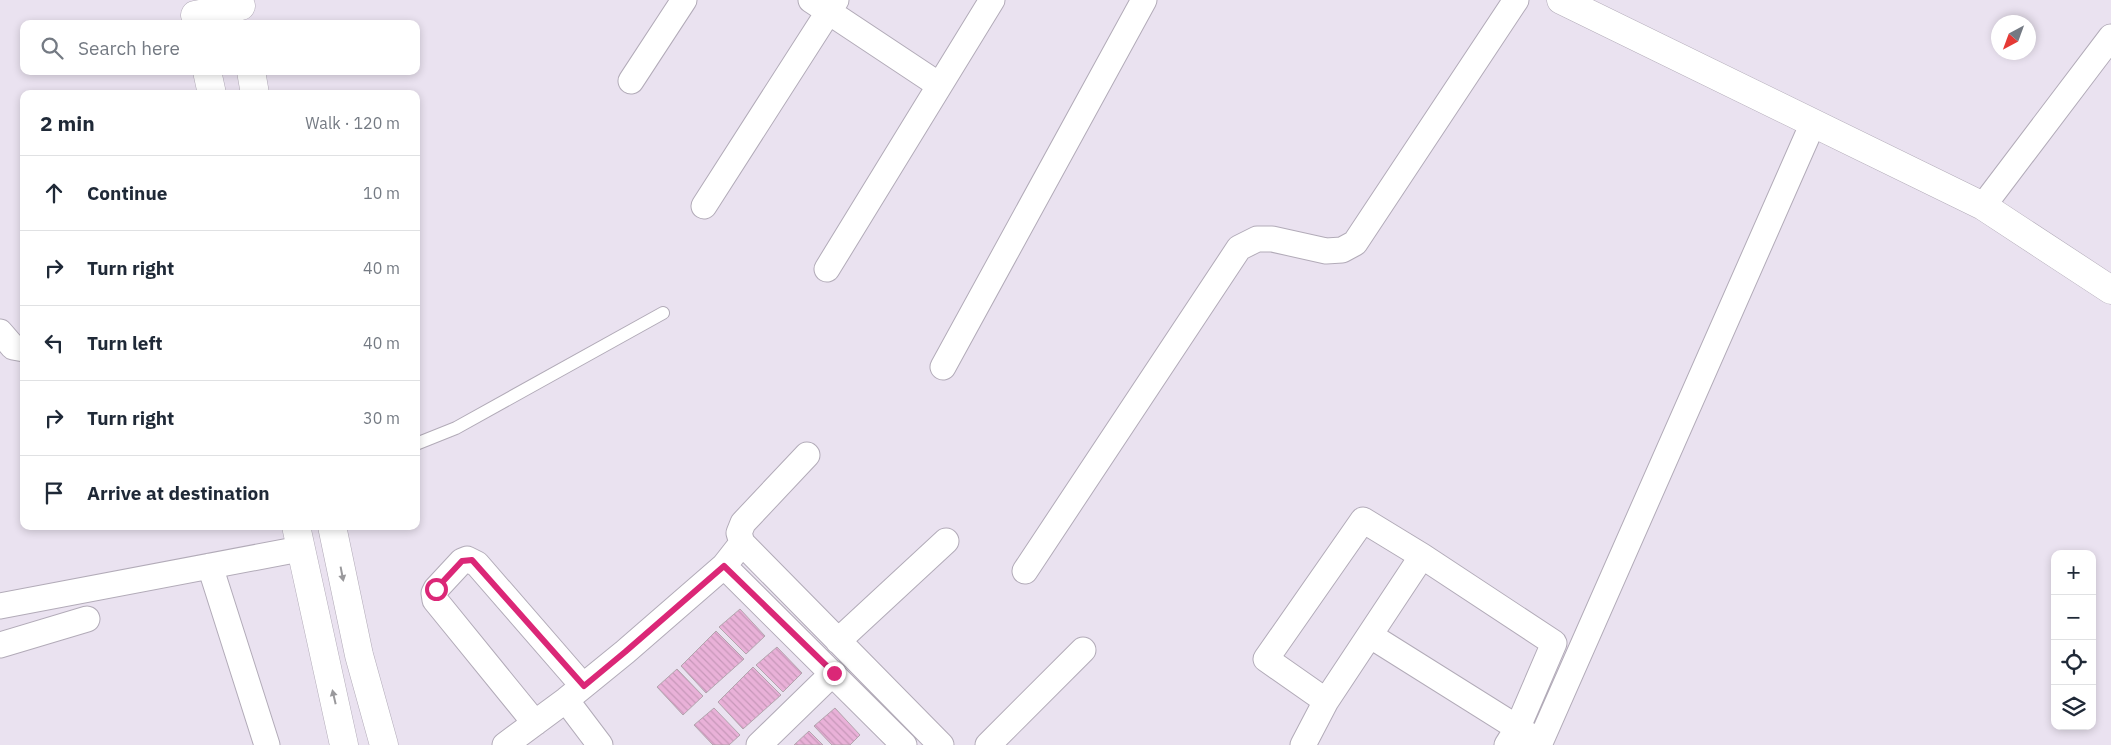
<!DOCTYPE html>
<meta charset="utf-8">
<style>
body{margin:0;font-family:"IBM Plex Sans",sans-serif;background:#f6f6f7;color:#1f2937}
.controls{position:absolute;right:15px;bottom:15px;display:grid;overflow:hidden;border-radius:10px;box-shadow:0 2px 8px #0003}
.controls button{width:45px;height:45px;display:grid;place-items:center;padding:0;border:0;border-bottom:1px solid #e0e1e3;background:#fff;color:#1f2937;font:25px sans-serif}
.compass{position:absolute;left:1991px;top:15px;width:45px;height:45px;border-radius:50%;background:#fff;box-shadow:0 2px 8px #0003;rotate:221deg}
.stop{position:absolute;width:15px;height:15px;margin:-11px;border:4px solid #db2777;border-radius:50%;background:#fff}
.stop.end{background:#db2777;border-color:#fff;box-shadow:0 1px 5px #0008}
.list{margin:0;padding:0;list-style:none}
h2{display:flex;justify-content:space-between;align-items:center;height:65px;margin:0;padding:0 20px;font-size:21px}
h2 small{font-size:16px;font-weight:400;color:#747a83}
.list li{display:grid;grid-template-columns:32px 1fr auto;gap:15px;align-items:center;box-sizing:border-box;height:75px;padding:0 20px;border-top:1px solid #e0e1e3}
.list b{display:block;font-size:19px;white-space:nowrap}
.list em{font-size:16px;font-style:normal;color:#747a83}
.icon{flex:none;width:28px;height:28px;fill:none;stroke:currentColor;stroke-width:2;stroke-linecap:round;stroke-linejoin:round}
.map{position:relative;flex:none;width:2111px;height:745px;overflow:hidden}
.search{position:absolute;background:#fff;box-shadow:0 2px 8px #0003;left:20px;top:20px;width:400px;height:55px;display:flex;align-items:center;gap:12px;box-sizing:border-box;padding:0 18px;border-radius:10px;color:#747a83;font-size:19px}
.panel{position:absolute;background:#fff;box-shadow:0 2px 8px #0003;left:20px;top:90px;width:400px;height:440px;border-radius:10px}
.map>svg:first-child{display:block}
.building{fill:url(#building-back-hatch);stroke:#b3a5ae}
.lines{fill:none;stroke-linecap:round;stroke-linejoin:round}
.service-casing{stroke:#b2abb8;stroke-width:14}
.minor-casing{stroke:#b2abb8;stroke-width:27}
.tertiary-casing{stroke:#b2abb8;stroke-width:29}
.service{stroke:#fff;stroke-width:12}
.minor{stroke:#fff;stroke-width:25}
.tertiary{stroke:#fff;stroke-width:28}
.oneway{fill:#9a999c}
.route{stroke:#db2777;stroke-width:6}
</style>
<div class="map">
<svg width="2111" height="745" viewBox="0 0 2111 745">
<defs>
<pattern id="building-back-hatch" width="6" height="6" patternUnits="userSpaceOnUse" patternTransform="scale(1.25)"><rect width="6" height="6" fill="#e9b1d8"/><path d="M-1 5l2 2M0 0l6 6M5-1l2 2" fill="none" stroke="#c798b9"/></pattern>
</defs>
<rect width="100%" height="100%" fill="#eae2f0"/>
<!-- building -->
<path class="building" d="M740 609 765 636 746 654 719 627Z
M716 631 744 659 706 693 681 666Z
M777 647 802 673 783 692 756 665Z
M753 667 781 695 743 729 718 702Z
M677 669 703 696 683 715 657 687Z
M714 708 740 735 729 745H713L694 725Z
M835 708 860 735 850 745H832L814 726Z
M809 731 823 745H794Z"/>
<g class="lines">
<!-- service casing -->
<g class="service-casing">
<path id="service" d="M416 444 456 428 663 313"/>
</g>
<!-- minor casing -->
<g class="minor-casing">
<path id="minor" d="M811 0 939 85
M631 81 684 0
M704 206 836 0
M1983 206 2111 37
M827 269 992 0
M0 332 13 347 24 349
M943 367 1144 0
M742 543 941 745
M210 566 267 745
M724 566 904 745
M1025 571 1239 248 1257 239H1272L1326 251 1342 250 1355 243 1516 0
M0 606 300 549
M1371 636 1532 737
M838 641 946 541
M0 645 87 619
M566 700 600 745
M1326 701 1266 659 1363 520 1422 556
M535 723 435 600 434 593 436 589 462 561 467 559 477 564 583 686
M505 745 566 700 625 652 724 566 742 543 739 533 743 523 807 455
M759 745 833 673
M988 745 1083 650
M1303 745 1326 701 1422 556 1554 643 1517 729 1507 745
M1539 745 1813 123"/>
</g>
<!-- tertiary casing -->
<g class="tertiary-casing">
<path id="tertiary" d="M1561 0 1983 206 2111 290
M195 15 241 6
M207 71 212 94
M251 71 255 94
M296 526 344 745
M332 526 359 655 384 745"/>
</g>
<!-- service -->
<use href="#service" class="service"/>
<!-- minor -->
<use href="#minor" class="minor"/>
<!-- tertiary -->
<use href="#tertiary" class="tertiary"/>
</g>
<!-- one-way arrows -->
<defs><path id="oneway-solid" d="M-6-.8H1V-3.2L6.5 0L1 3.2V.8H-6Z" transform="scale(1.25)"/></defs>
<g class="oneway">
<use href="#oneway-solid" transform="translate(342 574) rotate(79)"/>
<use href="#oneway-solid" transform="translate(334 697) rotate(-103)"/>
</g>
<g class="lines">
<!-- route -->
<path class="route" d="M436 589 462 561 472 560 584 686 625 652 724 566 834 673"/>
</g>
</svg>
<div class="controls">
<button>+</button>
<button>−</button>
<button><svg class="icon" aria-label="locate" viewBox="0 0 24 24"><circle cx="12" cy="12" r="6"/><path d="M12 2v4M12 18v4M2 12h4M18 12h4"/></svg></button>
<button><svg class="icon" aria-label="layers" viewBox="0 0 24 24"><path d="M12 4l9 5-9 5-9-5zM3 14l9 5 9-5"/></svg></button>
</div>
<svg class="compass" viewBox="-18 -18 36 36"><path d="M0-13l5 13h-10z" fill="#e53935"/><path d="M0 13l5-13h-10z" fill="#747a83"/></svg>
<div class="stop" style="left:436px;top:589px"></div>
<div class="stop end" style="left:834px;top:673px"></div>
<div class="search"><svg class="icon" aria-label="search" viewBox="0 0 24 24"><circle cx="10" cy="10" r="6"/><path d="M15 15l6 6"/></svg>Search here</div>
<section class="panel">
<h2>2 min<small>Walk · 120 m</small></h2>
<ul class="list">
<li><svg class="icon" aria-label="ahead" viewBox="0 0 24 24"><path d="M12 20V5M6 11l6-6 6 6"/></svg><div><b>Continue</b></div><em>10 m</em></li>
<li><svg class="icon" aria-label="right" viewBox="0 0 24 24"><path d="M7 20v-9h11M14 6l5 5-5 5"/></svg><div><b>Turn right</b></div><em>40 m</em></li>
<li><svg class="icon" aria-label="left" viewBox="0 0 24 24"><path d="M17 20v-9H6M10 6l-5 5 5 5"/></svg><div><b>Turn left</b></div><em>40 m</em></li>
<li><svg class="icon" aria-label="right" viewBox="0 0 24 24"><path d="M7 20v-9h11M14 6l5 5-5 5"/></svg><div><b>Turn right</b></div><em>30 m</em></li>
<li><svg class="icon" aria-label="arrive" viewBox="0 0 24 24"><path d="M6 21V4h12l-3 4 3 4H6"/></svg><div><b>Arrive at destination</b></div></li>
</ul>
</section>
</div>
